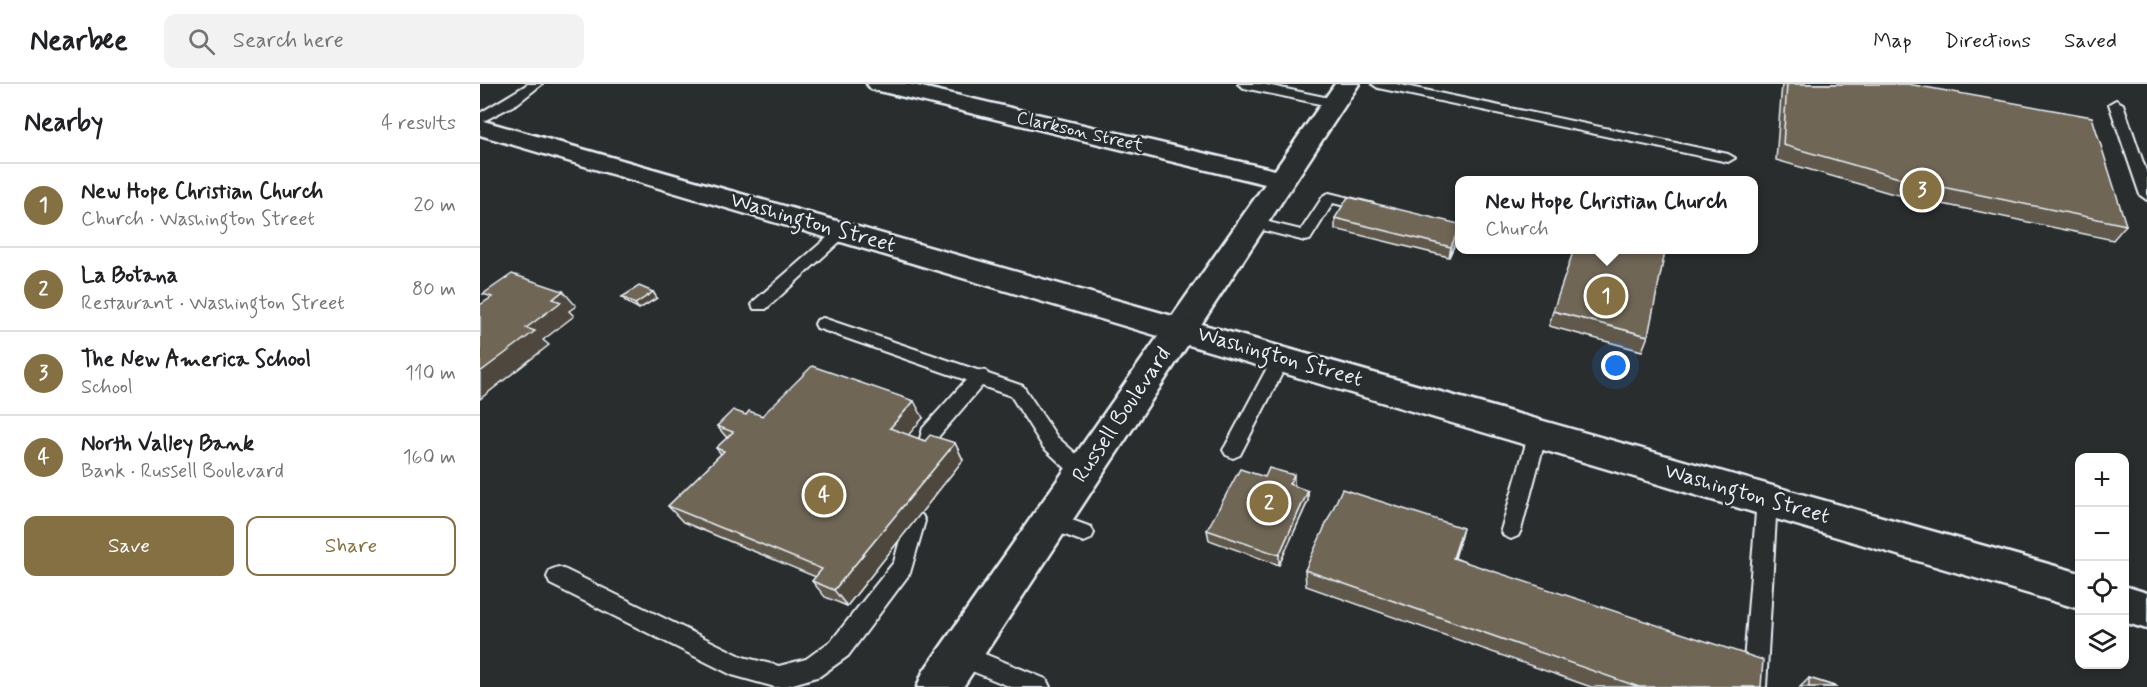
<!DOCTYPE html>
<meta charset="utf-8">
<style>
body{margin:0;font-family:Mynerve,sans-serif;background:#f2f2f2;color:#202124}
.controls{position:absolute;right:18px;bottom:18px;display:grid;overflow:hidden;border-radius:12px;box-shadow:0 3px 9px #0003}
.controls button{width:54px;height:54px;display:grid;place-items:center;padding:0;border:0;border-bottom:2px solid #e0e0e0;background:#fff;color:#202124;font:30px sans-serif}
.you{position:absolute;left:1136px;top:282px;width:21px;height:21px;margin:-15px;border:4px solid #fff;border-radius:50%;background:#1a73e8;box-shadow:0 0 0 9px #1a73e833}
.badge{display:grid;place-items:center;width:39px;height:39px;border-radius:50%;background:#847042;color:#fff;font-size:20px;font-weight:700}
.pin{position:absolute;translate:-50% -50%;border:3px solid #fff;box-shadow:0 2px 6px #0006}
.popup{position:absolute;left:975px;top:92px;width:303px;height:78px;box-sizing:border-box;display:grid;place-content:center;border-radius:12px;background:#fff;filter:drop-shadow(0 2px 4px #0005);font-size:20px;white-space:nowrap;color:#757577}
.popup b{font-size:22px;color:#202124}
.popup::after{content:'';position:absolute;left:50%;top:100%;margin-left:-12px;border:12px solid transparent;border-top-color:#fff}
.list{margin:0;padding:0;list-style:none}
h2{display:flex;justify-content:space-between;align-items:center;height:78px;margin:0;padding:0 24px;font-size:26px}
h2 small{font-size:20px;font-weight:400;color:#757577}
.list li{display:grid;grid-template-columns:39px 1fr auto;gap:18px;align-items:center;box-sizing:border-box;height:84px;padding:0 24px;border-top:2px solid #e0e0e0}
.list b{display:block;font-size:22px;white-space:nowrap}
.list p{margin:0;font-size:20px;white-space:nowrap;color:#757577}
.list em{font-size:20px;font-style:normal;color:#757577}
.actions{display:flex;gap:12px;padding:18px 24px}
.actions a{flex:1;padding:14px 0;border:2px solid #847042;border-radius:12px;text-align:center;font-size:21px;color:#847042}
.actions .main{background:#847042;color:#fff}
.icon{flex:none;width:33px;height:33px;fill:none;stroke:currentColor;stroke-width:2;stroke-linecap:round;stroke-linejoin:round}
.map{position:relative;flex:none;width:1667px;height:603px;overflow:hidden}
header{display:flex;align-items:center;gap:36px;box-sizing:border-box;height:84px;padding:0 30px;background:#fff;border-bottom:2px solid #e0e0e0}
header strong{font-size:28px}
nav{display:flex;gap:33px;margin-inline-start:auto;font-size:21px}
.search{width:420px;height:54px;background:#f2f2f2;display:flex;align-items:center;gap:15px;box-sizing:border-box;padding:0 21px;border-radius:12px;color:#757577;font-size:22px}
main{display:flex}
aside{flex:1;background:#fff}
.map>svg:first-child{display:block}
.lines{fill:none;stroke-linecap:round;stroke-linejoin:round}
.service-casing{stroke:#e8f1f8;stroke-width:4}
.minor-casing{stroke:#e8f1f8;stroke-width:5}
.secondary-casing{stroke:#e8f1f8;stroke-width:5}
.service{fill:#2a2d2e;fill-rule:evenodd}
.minor{fill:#2a2d2e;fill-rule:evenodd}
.secondary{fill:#2a2d2e;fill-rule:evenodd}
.wall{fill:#60584b;stroke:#e8f1f8;stroke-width:1.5}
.shaded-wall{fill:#4e473d;stroke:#e8f1f8;stroke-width:1.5}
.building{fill:#706657;stroke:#e8f1f8;stroke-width:1.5}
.labels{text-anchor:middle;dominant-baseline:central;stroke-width:5;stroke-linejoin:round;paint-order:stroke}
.far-street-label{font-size:18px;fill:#e8f1f8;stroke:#2a2d2e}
.street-label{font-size:22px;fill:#e8f1f8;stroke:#2a2d2e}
</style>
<header>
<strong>Nearbee</strong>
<div class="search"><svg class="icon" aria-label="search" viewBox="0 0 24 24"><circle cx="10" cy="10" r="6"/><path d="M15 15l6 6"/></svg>Search here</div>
<nav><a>Map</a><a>Directions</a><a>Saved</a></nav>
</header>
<main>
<aside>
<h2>Nearby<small>4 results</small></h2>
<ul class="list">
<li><span class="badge">1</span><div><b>New Hope Christian Church</b><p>Church · Washington Street</p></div><em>20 m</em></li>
<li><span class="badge">2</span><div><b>La Botana</b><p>Restaurant · Washington Street</p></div><em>80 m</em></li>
<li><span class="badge">3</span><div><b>The New America School</b><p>School</p></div><em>110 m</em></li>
<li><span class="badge">4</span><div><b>North Valley Bank</b><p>Bank · Russell Boulevard</p></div><em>160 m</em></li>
</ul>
<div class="actions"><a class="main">Save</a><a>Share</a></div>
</aside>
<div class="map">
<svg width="1667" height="603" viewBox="0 0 1667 603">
<rect width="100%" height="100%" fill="#2a2d2e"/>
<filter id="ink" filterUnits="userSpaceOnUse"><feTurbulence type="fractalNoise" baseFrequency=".0167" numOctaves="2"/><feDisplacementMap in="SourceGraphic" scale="12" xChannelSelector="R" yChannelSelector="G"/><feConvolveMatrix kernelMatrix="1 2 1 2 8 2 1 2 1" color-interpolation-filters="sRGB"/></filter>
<g filter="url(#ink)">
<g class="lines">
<!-- service casing -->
<g class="service-casing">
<path id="service" d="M48 0H62L38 19 0 39V29Z
M758 0H782L854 15 861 19 854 23 764 4Z
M892 0H916L1248 70 1255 74 1248 78 898 4Z
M1636 16 1643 20 1667 90V116L1660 111 1629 20Z
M849 109 894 120 896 123 889 128 853 119 830 156 825 157 767 142 764 139 772 134 821 146 844 111Z
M362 143 370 148 367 151 286 225H274L272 221 274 217 357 145Z
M343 234 497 286 506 287 508 290 543 302 577 353 610 382 613 388 610 394 603 396 596 394 563 363 531 312 502 302 459 352 452 376 445 379 438 376 435 371 443 344 486 296 337 244 335 240 337 236Z
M801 268 807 269 810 274 760 371 753 374 746 371 743 366 746 361 795 269Z
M1058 342 1065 344 1067 349 1041 446 1038 452 1031 455 1024 452 1021 446 1049 349 1051 344Z
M1287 408 1294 410 1297 416 1286 603H1262L1277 416 1280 410Z
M435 428 442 431 445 437 430 489 368 572 340 592 303 603H295L252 591 70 500 67 493 70 486 78 483 86 486 263 573 299 582 326 575 352 556 414 478 425 437 428 431Z
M570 428 611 443 614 449 611 455 604 458 563 443 560 437 563 431Z
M480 560 566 595 570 603H531L472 579 469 571 472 563Z"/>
</g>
<!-- minor casing -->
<g class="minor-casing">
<path id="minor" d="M387 0H429L795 86 855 0H879L483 603H437L443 588 785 100 391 5Z"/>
</g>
<!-- secondary casing -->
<g class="secondary-casing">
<path id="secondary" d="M0 36 1600 489V525L0 51Z
M1644 502 1667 509V545L1644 538Z"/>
</g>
<!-- service -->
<use href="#service" class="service"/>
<!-- minor -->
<use href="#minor" class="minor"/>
<!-- secondary -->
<use href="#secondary" class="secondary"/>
</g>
<!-- wall -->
<path class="wall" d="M1302 0H1428L1646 141 1633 156 1410 109 1296 76Z
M855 134 979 140V151L969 173 855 145Z
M173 208 177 214 159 225 146 218 142 213Z
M1073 227 1168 252 1162 267 1069 242Z
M266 331 443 334 428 351 445 357 475 359 483 376 367 522 345 513 332 497 336 493 203 438 188 422 241 370 236 364 247 354 237 342Z
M814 401 813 402 828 407V417L799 481 729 456 727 446Z
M979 460 975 474 1281 603H1111L826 502 825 486Z
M1329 594 1357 603H1320Z"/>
<!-- shaded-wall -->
<path class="shaded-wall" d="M979 144V151L969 173 971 163Z
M83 207 96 222 89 227 94 232 63 256 69 261 0 315V288L73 215Z
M173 208 177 214 159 225 155 220Z
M434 317 443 334 419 362 410 344Z
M475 359 483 376 367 522 354 506Z
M814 391V401L809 410V400Z
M828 407V417L799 481V471Z
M983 444 979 460 969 489 973 474Z"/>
<!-- building -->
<path class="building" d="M1307 0H1428L1612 33 1646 141 1419 94 1303 61Z
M868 113 979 140V144L971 163 855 134Z
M1094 165H1176L1185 168 1168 252 1073 227Z
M32 190 83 207 73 215 81 218 46 244 55 247 0 288V221L12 213 3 210Z
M159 202 173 208 155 220 142 213Z
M332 282 434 317 410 344 445 357 450 351 475 359 354 506 332 497 342 485 188 422 244 367 236 364 253 348 237 342 253 326 266 331 269 327 282 332Z
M789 384 814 391 809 400 828 407 799 471 727 446 760 385 785 393Z
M862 405 983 444 973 474 1283 576 1281 603H1159L825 486Z
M1329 594 1357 603H1329Z"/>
</g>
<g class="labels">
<!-- far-street labels -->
<g class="far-street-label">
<text transform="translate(600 48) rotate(13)">Clarkson Street</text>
</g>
<!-- street labels -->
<g class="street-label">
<text transform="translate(333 139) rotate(16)">Washington Street</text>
<text transform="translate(800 273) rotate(16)">Washington Street</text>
<text transform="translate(642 331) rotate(-56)">Russell Boulevard</text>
<text transform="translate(1267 410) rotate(16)">Washington Street</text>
</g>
</g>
</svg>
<div class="controls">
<button>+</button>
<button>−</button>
<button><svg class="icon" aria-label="locate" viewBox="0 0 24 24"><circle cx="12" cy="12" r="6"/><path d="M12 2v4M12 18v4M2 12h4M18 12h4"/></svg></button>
<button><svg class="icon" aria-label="layers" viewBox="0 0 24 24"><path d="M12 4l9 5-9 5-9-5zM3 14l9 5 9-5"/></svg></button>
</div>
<div class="you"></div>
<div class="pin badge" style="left:1126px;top:212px">1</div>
<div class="popup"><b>New Hope Christian Church</b>Church</div>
<div class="pin badge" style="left:789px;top:419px">2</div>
<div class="pin badge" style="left:1442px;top:106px">3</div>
<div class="pin badge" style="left:344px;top:411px">4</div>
</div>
</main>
